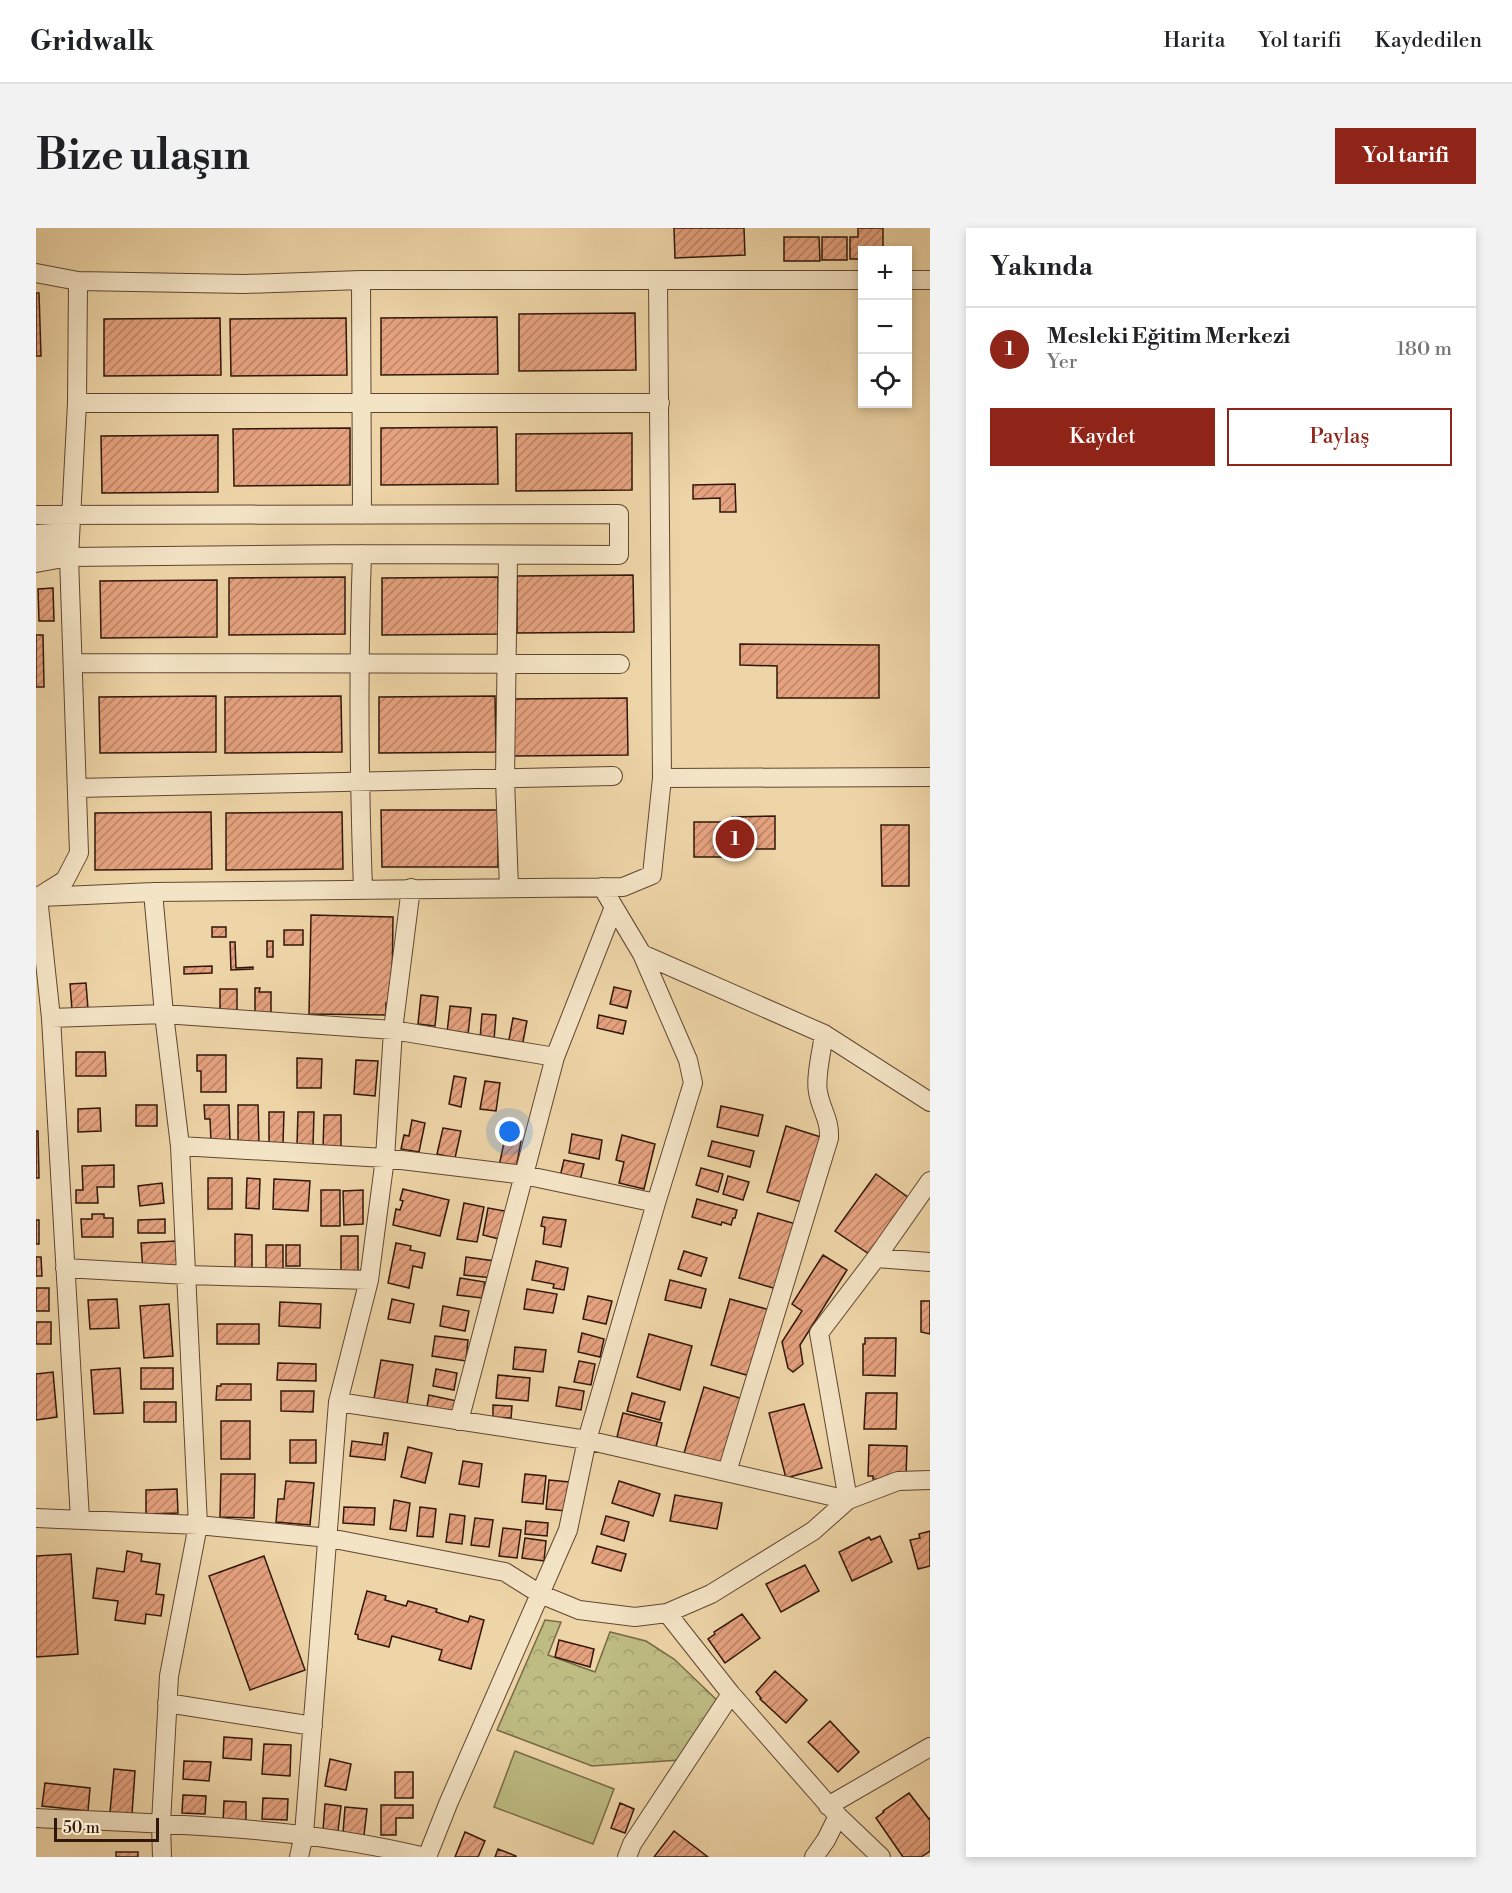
<!DOCTYPE html>
<html lang="tr">
<meta charset="utf-8">
<style>
body{margin:0;font-family:"Libre Bodoni",serif;background:#f2f2f2;color:#202124}
.controls{position:absolute;right:18px;top:18px;display:grid;overflow:hidden;border-radius:0px;box-shadow:0 3px 9px #0003}
.controls button{width:54px;height:54px;display:grid;place-items:center;padding:0;border:0;border-bottom:2px solid #e0e0e0;background:#fff;color:#202124;font:30px sans-serif}
.scale{position:absolute;left:18px;bottom:15px;width:105px;box-sizing:border-box;padding-left:6px;border:3px solid #31170b;border-top:0;font-size:16px;line-height:21px;white-space:nowrap;color:#31170b;-webkit-text-stroke:4px #f4e4c6;paint-order:stroke}
.you{position:absolute;left:474px;top:904px;width:21px;height:21px;margin:-15px;border:4px solid #fff;border-radius:50%;background:#1a73e8;box-shadow:0 0 0 9px #1a73e833}
.badge{display:grid;place-items:center;width:39px;height:39px;border-radius:50%;background:#8f2418;color:#fff;font-size:20px;font-weight:700}
.pin{position:absolute;translate:-50% -50%;border:3px solid #fff;box-shadow:0 2px 6px #0006}
.list{margin:0;padding:0;list-style:none}
h2{display:flex;justify-content:space-between;align-items:center;height:78px;margin:0;padding:0 24px;font-size:26px}
h2 small{font-size:20px;font-weight:400;color:#757577}
.list li{display:grid;grid-template-columns:39px 1fr auto;gap:18px;align-items:center;box-sizing:border-box;height:84px;padding:0 24px;border-top:2px solid #e0e0e0}
.list b{display:block;font-size:22px;white-space:nowrap}
.list p{margin:0;font-size:20px;white-space:nowrap;color:#757577}
.list em{font-size:20px;font-style:normal;color:#757577}
.actions{display:flex;gap:12px;padding:18px 24px}
.actions a{flex:1;padding:14px 0;border:2px solid #8f2418;border-radius:0px;text-align:center;font-size:21px;color:#8f2418}
.actions .main{background:#8f2418;color:#fff}
.icon{flex:none;width:33px;height:33px;fill:none;stroke:currentColor;stroke-width:2;stroke-linecap:round;stroke-linejoin:round}
.map{position:relative;flex:none;width:894px;height:1629px;overflow:hidden;border-radius:0px}
header{display:flex;align-items:center;gap:36px;box-sizing:border-box;height:84px;padding:0 30px;background:#fff;border-bottom:2px solid #e0e0e0}
header strong{font-size:28px}
nav{display:flex;gap:33px;margin-inline-start:auto;font-size:21px}
.intro{display:flex;align-items:center;justify-content:space-between;box-sizing:border-box;height:144px;padding:0 36px}
h1{margin:0;font-size:42px}
.button{padding:15px 27px;border-radius:0px;background:#8f2418;color:#fff;font-size:21px;font-weight:700}
main{display:flex;gap:36px;padding:0 36px}
aside{flex:1;background:#fff;border-radius:0px;box-shadow:0 3px 9px #0003}
.map>svg:first-child{display:block}
.grass{fill:#bebc83;stroke:#786a47;stroke-width:1.5}
.park{fill:url(#park-crowns);stroke:#786a47;stroke-width:1.5}
.building{fill:url(#building-hatch);stroke:#31170b;stroke-width:1.5}
.lines{fill:none;stroke-linecap:round;stroke-linejoin:round}
.minor-casing{stroke:#604632;stroke-width:20}
.minor{stroke:#f4e4c6;stroke-width:18}
</style>
<header>
<strong>Gridwalk</strong>
<nav><a>Harita</a><a>Yol tarifi</a><a>Kaydedilen</a></nav>
</header>
<div class="intro"><h1>Bize ulaşın</h1><a class="button">Yol tarifi</a></div>
<main>
<div class="map">
<svg width="894" height="1629" viewBox="0 0 894 1629">
<defs>
<pattern id="park-crowns" width="20" height="18" patternUnits="userSpaceOnUse" patternTransform="scale(1.5)"><rect width="20" height="18" fill="#bebc83"/><path d="M2 6a3 3 0 1 1 6 0M12 15a3 3 0 1 1 6 0" fill="none" stroke="#a4a170"/></pattern>
<pattern id="building-hatch" width="6" height="6" patternUnits="userSpaceOnUse" patternTransform="scale(1.5)"><rect width="6" height="6" fill="#e6a27f"/><path d="M-1 1l2-2M0 6l6-6M5 7l2-2" fill="none" stroke="#bb8366"/></pattern>
</defs>
<rect width="100%" height="100%" fill="#eed5a7"/>
<filter id="stains"><feTurbulence type="fractalNoise" baseFrequency=".00333" numOctaves="4"/><feColorMatrix values="0 0 0 0 .2 0 0 0 0 .09 0 0 0 0 .02 0 0 0 .5 -.17"/></filter>
<radialGradient id="worn" r=".72"><stop offset=".6" stop-color="#630" stop-opacity="0"/><stop offset="1" stop-color="#630" stop-opacity=".3"/></radialGradient>
<!-- grass -->
<path class="grass" d="M479 1523 578 1561 557 1616 458 1579Z"/>
<!-- park -->
<path class="park" d="M509 1392 525 1394 512 1427 559 1444 574 1404 610 1413 638 1431 684 1475 644 1532 556 1538 461 1502Z"/>
<!-- building -->
<path class="building" d="M638 0H708L709 27 639 30Z
M822 0H847V22H826V31H814V9H822Z
M748 9H783L784 33H748Z
M786 9H811V32H786Z
M0 65H3L5 128H0Z
M599 85 600 142 483 143V86Z
M461 89 462 146 345 147V90Z
M184 90 185 147 68 148V91Z
M310 90 311 147 195 148 194 91Z
M461 199 462 256 345 257V200Z
M314 200V257L198 258 197 201Z
M596 205V262L480 263V206Z
M182 207V264L66 265 65 208Z
M699 256 700 284H684V270L657 271V257Z
M597 347 598 404 481 405V348Z
M309 349V406L193 407V350Z
M462 349V406L346 407V350Z
M181 352V409L65 410 64 353Z
M17 360 18 393H3L2 361Z
M0 407H7L8 459H0Z
M704 416 843 417V470H741V438L704 437Z
M180 468V524L64 525 63 469Z
M305 468 306 524 189 525V469Z
M459 468 460 524 343 525V469Z
M591 470 592 527 476 528 475 471Z
M345 582H462V639H346Z
M175 584 176 641 59 642V585Z
M306 584 307 641 190 642V585Z
M739 588V621H705V629H658V594H692V601H696V589Z
M845 597H873V658H846Z
M275 687 357 689 356 763 353 775H350V787L273 786Z
M176 699H190V709H176Z
M248 702H267V717H248Z
M231 713H237V729H231Z
M194 714H199L200 740 217 739V741L195 742Z
M176 738V745L148 746V739Z
M50 755 52 781 36 782 34 756Z
M578 759 595 763 591 780 574 776Z
M219 760H224L223 764H235V787H219Z
M184 761H201V788H184Z
M385 767 402 769 399 798 382 796Z
M414 778 435 780 432 807 411 805Z
M446 786 460 787 458 812 444 811Z
M563 787 590 793 587 806 561 800Z
M477 790 491 793 486 819 472 817Z
M40 824H69L70 848H40Z
M161 827H190V864H165V843H161Z
M261 830 286 831 285 860H261Z
M320 832 342 833 339 868 318 866Z
M418 848 430 850 425 879 413 876Z
M449 853 464 855 460 883 444 881Z
M100 877H121V898H100Z
M168 877H193L194 914H175L174 891H169Z
M202 877H222L223 916H202Z
M685 878 727 887 722 908 681 899Z
M64 880 65 903 42 904V881Z
M233 884H248L247 915H233Z
M262 884H278L277 918 261 917Z
M288 887H305V921H287Z
M376 892 389 895 383 924 365 921 368 907 373 908Z
M750 898 788 910 769 975 731 964Z
M407 900 425 903 419 930 401 926Z
M0 903H2L3 950H0Z
M536 906 566 912 563 931 533 925Z
M586 907 619 916 608 961 583 955 588 934 580 932Z
M469 910 485 913 480 941 463 938Z
M676 913 718 923 714 939 672 928Z
M528 932 548 936 543 957 523 953Z
M78 937V959H61L62 975H40V962H47L46 938Z
M665 940 687 946 682 964 660 957Z
M840 946 873 970 833 1026 799 1003Z
M692 948 713 954 707 972 687 966Z
M172 950H196V981H172Z
M211 950 224 951 223 981 210 980Z
M238 951 274 953 272 983 237 981Z
M126 955 128 975 104 978 102 958Z
M367 961 413 972 404 1008 357 997 360 981 364 982 367 973 364 972Z
M285 962H304V998H285Z
M327 962V996L308 997 307 963Z
M661 971 701 982 699 990H697L695 997 686 994 685 997 656 989Z
M428 975 448 979 441 1014 421 1011Z
M452 980 469 983 463 1011 447 1007Z
M722 985 760 996 741 1061 703 1050Z
M56 986H68V990H77V1009H46L45 991H56Z
M507 989 530 992 525 1019 507 1016 509 999 505 998Z
M129 991V1005H102V992Z
M0 992H3V1016H0Z
M199 1006 216 1007V1043H199Z
M305 1008H322V1045H305Z
M140 1013 141 1042 107 1044 105 1015Z
M360 1015 375 1018 374 1022 389 1025 386 1040 377 1038 373 1060 352 1055Z
M230 1017H247V1044H230Z
M250 1017H264V1038H250Z
M648 1023 671 1030 665 1048 642 1041Z
M787 1027 811 1042 764 1117 767 1136 757 1144 752 1140 746 1114 766 1083 756 1076Z
M0 1029H5L6 1048H0Z
M430 1029 459 1033 457 1050 428 1047Z
M500 1033 532 1040 528 1062 517 1060 518 1056 496 1052Z
M424 1050 449 1054 446 1070 421 1067Z
M634 1052 670 1061 665 1080 629 1072Z
M0 1060H13V1083H0Z
M491 1061 521 1066 517 1085 488 1081Z
M552 1068 576 1073 570 1096 547 1091Z
M81 1071 83 1100 54 1101 52 1072Z
M356 1071 378 1076 374 1095 352 1091Z
M694 1071 734 1082 714 1148 675 1137Z
M885 1073H894V1106L885 1104Z
M244 1074 285 1076 284 1100 243 1098Z
M133 1076 137 1128 108 1130 104 1078Z
M407 1078 433 1083 429 1103 404 1098Z
M0 1094H15V1116H0Z
M181 1096H223V1116H181Z
M546 1105 568 1111 564 1129 542 1124Z
M613 1106 656 1118 644 1162 601 1149Z
M399 1108 432 1112 430 1133 396 1128Z
M829 1110H860L859 1148 827 1147V1116H829Z
M479 1119 510 1122 507 1144 477 1141Z
M345 1132 377 1137 370 1182 337 1176Z
M543 1133 559 1136 555 1157 538 1154Z
M242 1135 280 1136V1153L241 1152Z
M84 1140 87 1185 58 1186 55 1142Z
M105 1140H137V1161H105Z
M400 1141 421 1145 418 1162 397 1158Z
M17 1144 21 1189 0 1192V1146Z
M462 1147 494 1150 492 1173 460 1170Z
M185 1156H215V1172H180L181 1158H185Z
M523 1159 548 1163 545 1182 520 1178Z
M668 1159 707 1171 688 1237 648 1225Z
M245 1163H278L277 1184 245 1183Z
M596 1165 629 1174 624 1192 591 1183Z
M830 1165H861L860 1201H828Z
M393 1167 421 1173 418 1191 390 1185Z
M108 1174H140V1194H108Z
M768 1176 786 1240 750 1250 733 1185Z
M457 1177 476 1178 475 1190 457 1189Z
M587 1185 626 1195 620 1219 581 1209Z
M185 1193H214V1231H185Z
M348 1205H352L349 1232 314 1228 316 1213 346 1217Z
M254 1212H280V1235H254Z
M833 1217 871 1218 870 1249 864 1252 837 1251V1248H832Z
M372 1219 396 1225 389 1255 365 1249Z
M427 1233 446 1236 443 1259 423 1256Z
M185 1246H219L218 1290 184 1289Z
M489 1246 510 1248 507 1276 486 1274Z
M513 1252 533 1254 530 1283 510 1281Z
M250 1253 278 1255 274 1297 240 1294 242 1271H248Z
M583 1253 624 1266 617 1288 576 1275Z
M141 1261 142 1285 110 1286V1262Z
M639 1267 686 1275 681 1301 634 1293Z
M358 1272 374 1275 370 1303 354 1301Z
M308 1279 339 1280 338 1297 307 1295Z
M384 1279 400 1281 397 1309 381 1308Z
M414 1286 429 1288 426 1316 410 1314Z
M570 1288 593 1294 588 1313 565 1306Z
M439 1290 457 1292 453 1319 435 1317Z
M490 1293 512 1295 511 1308 489 1306Z
M467 1300 485 1302 481 1330 463 1328Z
M894 1303V1338L882 1341 874 1312 884 1310 883 1306Z
M844 1308 856 1334 816 1353 803 1324 833 1309 835 1312Z
M489 1310 510 1313 508 1333 486 1330Z
M561 1318 590 1326 585 1343 556 1335Z
M91 1323 106 1326 105 1333 124 1336 120 1366 128 1367 125 1388 110 1386 109 1396 79 1392 82 1373 57 1370 61 1340 88 1344Z
M35 1326 42 1426 0 1429V1328Z
M228 1328 269 1442 214 1462 173 1348Z
M769 1337 783 1363 745 1384 730 1356Z
M331 1363 350 1368 349 1372 370 1378 372 1373 401 1381 400 1384 432 1394 434 1388 448 1392 435 1441 403 1432 406 1422 356 1408 353 1419 322 1411V1407L319 1406Z
M706 1386 724 1410 689 1435 672 1411 679 1406 678 1404Z
M523 1412 558 1421 554 1439 519 1429Z
M739 1443 771 1472 750 1495 724 1471 725 1470 720 1464Z
M794 1493 823 1524 802 1544 772 1514Z
M188 1509 216 1511 215 1532 187 1530Z
M228 1516 255 1517 254 1548 226 1546Z
M294 1531 315 1536 310 1562 289 1558Z
M148 1533 175 1534 173 1553 147 1551Z
M78 1541 99 1543 96 1586 74 1584Z
M359 1544H377V1570H359Z
M9 1555 54 1560 52 1583 6 1578Z
M873 1565 893 1591 894 1590V1623L885 1629H867L840 1590 848 1584 847 1583Z
M147 1567 170 1568 169 1586 146 1585Z
M227 1570 252 1571 251 1592 226 1591Z
M188 1573 210 1574V1594H187Z
M584 1575 598 1581 589 1605 575 1600Z
M289 1576 305 1578 302 1603 287 1602Z
M345 1577H377V1590H360V1607H345Z
M309 1579 331 1581 328 1607 307 1605Z
M638 1603 672 1629H618Z
M429 1604 449 1613 442 1629H419Z
M462 1621 480 1628V1629H459Z
M80 1624H102V1629H80Z"/>
<g class="lines">
<!-- minor casing -->
<g class="minor-casing">
<path id="minor" d="M0 45 42 53
M325 52 326 287
M872 52H894
M41 175H624
M0 287 583 286V327L326 326 33 329 0 335
M0 306 34 304
M0 320 33 319
M326 326C322 438 323 549 327 661
M472 327 469 551 473 660
M37 435 584 436
M626 550 894 549
M41 560 577 548
M117 664 128 786 144 918 162 1297 133 1448 125 1595 126 1629
M5 669 117 664 587 659 616 647 626 550 622 52
M606 726 788 806 894 874
M15 790 128 786 357 802 519 829
M144 918 349 930 488 947 620 975
M840 1030 894 1034
M29 1040 151 1047 333 1052
M302 1174 551 1212 812 1272 783 1105 840 1030 894 953
M423 1193 519 829 578 679
M691 1244 793 910C794 891 785 882 782 864 779 850 786 822 788 806
M0 1290 162 1297 293 1310 469 1344 504 1366 543 1382 599 1389 631 1385 675 1366 777 1303 812 1272 862 1253 894 1252
M44 1291 15 790 2 669 29 652 43 625 33 329 41 175 42 53 208 56 325 52H826
M631 1385 695 1466 802 1588 845 1629
M131 1475 277 1498
M792 1578 894 1519
M0 1590C130 1596 262 1598 389 1629
M263 1629 268 1606 302 1174 333 1052 349 930 357 802 375 660
M391 1629 412 1576 532 1302 551 1212 620 975 657 855 652 832 606 726 566 659
M591 1629 596 1616 695 1466
M778 1629 790 1612 802 1588"/>
</g>
<!-- minor -->
<use href="#minor" class="minor"/>
</g>
<rect width="100%" height="100%" filter="url(#stains)"/>
<rect width="100%" height="100%" fill="url(#worn)"/>
</svg>
<div class="controls">
<button>+</button>
<button>−</button>
<button><svg class="icon" aria-label="locate" viewBox="0 0 24 24"><circle cx="12" cy="12" r="6"/><path d="M12 2v4M12 18v4M2 12h4M18 12h4"/></svg></button>
</div>
<div class="scale">50 m</div>
<div class="you"></div>
<div class="pin badge" style="left:699px;top:611px">1</div>
</div>
<aside>
<h2>Yakında<small></small></h2>
<ul class="list">
<li><span class="badge">1</span><div><b>Mesleki Eğitim Merkezi</b><p>Yer</p></div><em>180 m</em></li>
</ul>
<div class="actions"><a class="main">Kaydet</a><a>Paylaş</a></div>
</aside>
</main>
